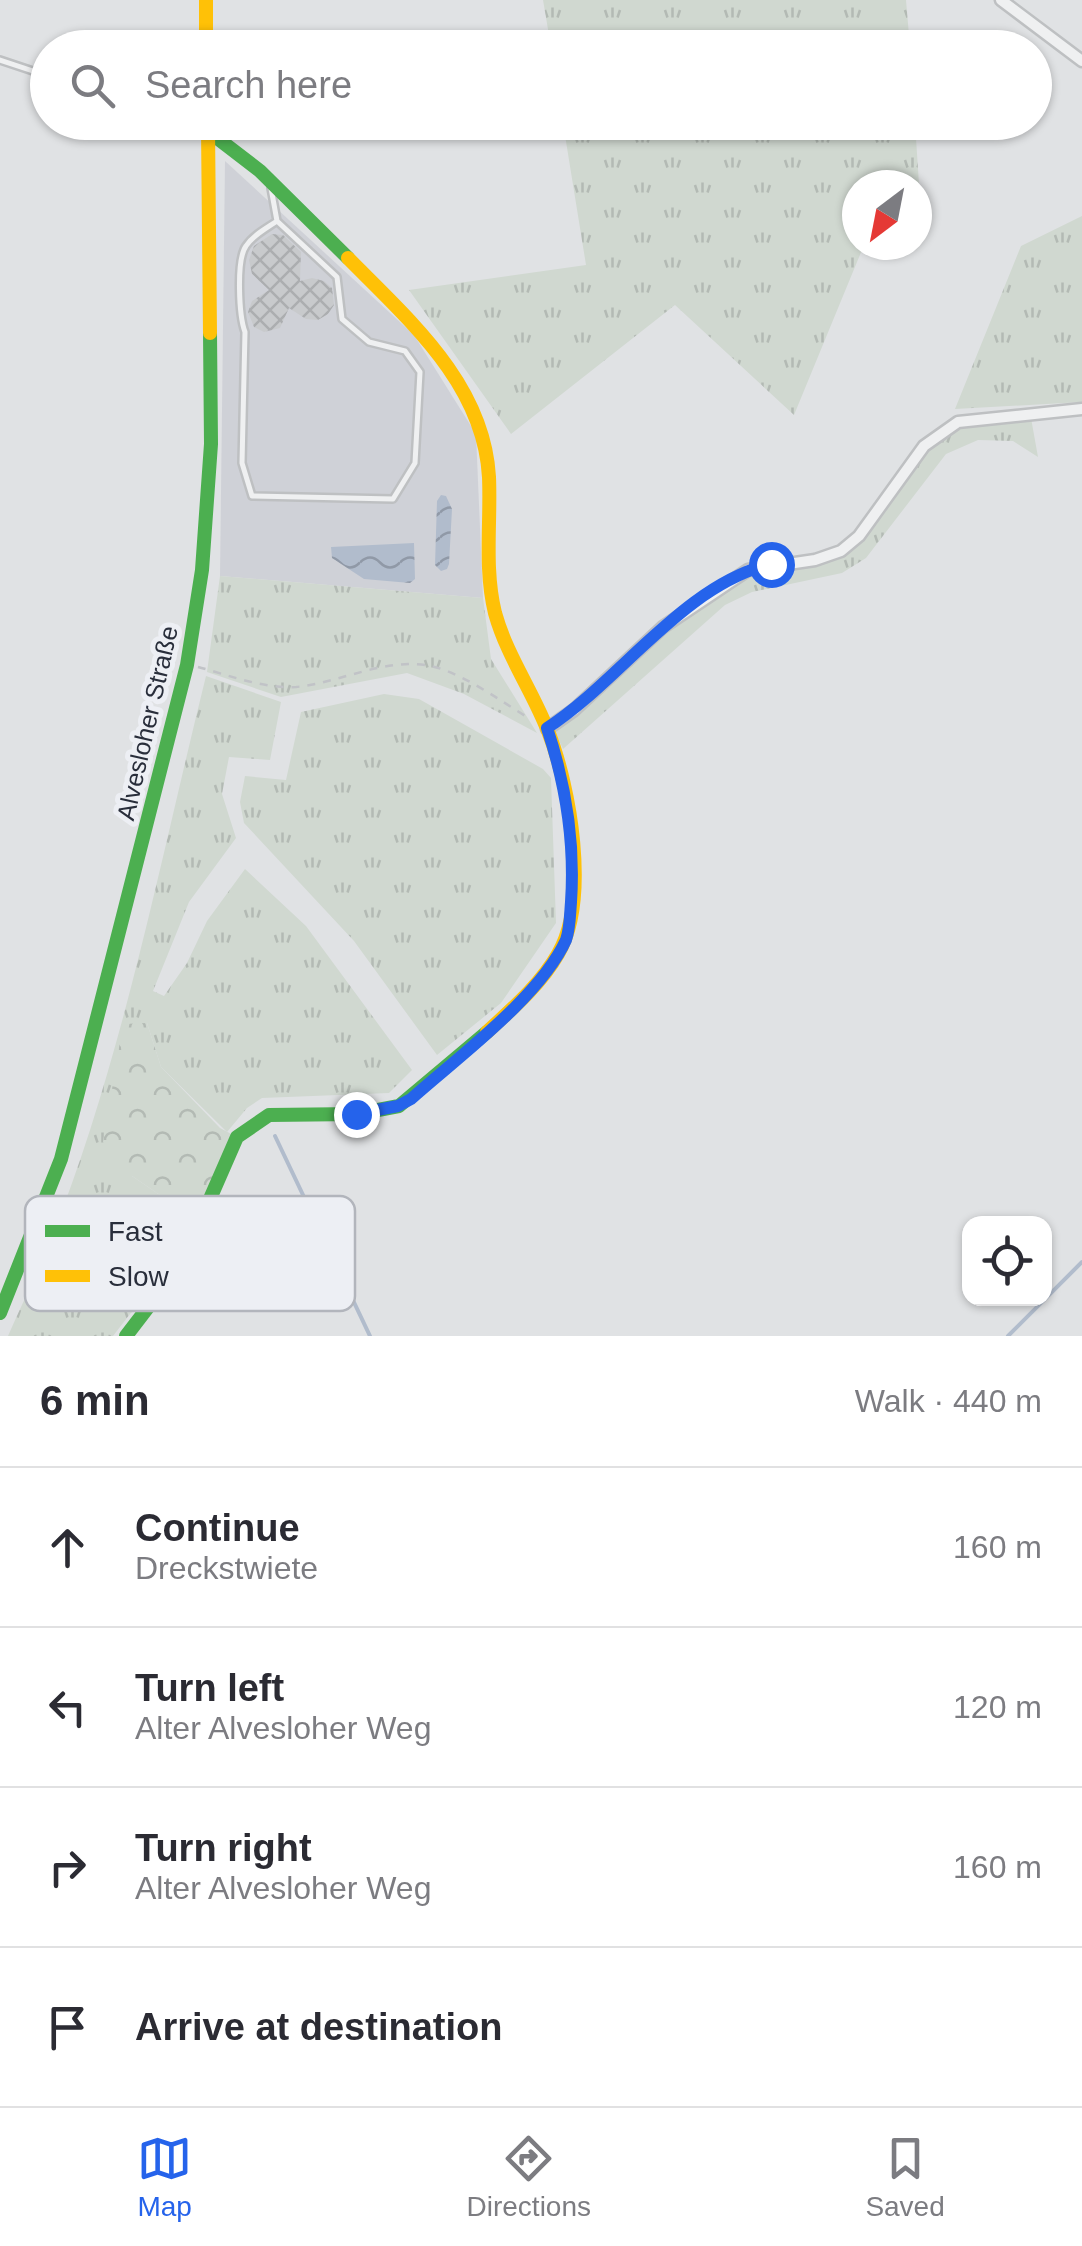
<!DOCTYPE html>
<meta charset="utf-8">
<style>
body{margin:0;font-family:Arial,sans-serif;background:#f2f2f3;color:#2b2b33}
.controls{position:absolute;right:30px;bottom:30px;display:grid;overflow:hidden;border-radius:20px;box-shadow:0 2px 8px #0004}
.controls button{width:90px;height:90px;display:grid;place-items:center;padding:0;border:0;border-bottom:2px solid #e1e1e2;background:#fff;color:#2b2b33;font:50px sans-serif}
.compass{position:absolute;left:842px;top:170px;width:90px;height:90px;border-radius:50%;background:#fff;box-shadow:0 2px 8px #0004;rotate:212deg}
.stop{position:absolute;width:30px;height:30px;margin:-22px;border:8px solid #2563eb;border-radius:50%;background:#fff}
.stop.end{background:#2563eb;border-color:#fff;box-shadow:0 2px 10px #0008}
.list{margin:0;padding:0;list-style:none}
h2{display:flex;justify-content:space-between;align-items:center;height:130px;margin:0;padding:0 40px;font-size:42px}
h2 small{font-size:32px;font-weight:400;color:#7c7c81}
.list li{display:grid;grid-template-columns:65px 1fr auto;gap:30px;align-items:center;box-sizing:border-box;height:160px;padding:0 40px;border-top:2px solid #e1e1e2}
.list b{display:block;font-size:38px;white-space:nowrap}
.list p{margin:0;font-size:32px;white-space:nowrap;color:#7c7c81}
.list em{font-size:32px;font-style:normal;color:#7c7c81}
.icon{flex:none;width:55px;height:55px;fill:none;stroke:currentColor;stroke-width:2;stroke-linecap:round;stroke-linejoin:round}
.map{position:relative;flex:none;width:1082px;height:1336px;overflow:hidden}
.search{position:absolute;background:#fff;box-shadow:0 2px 8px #0004;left:30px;right:30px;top:30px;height:110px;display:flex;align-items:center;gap:25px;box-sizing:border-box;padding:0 35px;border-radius:55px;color:#7c7c81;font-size:38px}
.sheet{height:770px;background:#fff}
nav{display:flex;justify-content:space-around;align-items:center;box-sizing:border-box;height:140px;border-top:2px solid #e1e1e2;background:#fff;font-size:28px;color:#7c7c81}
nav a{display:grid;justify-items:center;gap:5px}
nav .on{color:#2563eb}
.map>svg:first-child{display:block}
.built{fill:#cfd1d7}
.grass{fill:url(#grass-tufts)}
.forest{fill:url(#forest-crowns)}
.water{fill:url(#water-waves)}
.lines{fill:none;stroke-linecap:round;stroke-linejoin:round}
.stream{stroke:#b1bccc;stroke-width:4}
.building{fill:url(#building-cross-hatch)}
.lane-casing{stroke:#bec0c2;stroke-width:10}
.street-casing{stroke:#bec0c2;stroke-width:15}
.path{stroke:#c1c3c7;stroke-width:2.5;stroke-dasharray:8 8;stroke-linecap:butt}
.lane{stroke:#eff0f1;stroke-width:5}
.street{stroke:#eff0f1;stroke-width:10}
.fast{stroke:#4caf50;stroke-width:14}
.slow{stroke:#ffc107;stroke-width:14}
.route{stroke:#2563eb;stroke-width:12}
.labels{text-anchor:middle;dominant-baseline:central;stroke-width:10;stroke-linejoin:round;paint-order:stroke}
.street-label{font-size:25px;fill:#292e3b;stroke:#edeff4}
.key{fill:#edeff4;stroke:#b2b5bc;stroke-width:2.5}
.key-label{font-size:28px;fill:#292e3b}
</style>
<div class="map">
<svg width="1082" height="1336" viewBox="0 0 1082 1336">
<defs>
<pattern id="grass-tufts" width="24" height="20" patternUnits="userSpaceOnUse" patternTransform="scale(2.5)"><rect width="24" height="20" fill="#d0d8d0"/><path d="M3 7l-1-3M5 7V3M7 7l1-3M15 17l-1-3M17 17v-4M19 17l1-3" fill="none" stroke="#b3bab4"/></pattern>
<pattern id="forest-crowns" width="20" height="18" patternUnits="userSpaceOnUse" patternTransform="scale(2.5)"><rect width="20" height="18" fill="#d0d8d0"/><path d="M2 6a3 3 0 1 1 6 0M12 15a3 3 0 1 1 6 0" fill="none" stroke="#b3bab4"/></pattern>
<pattern id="water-waves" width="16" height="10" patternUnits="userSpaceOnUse" patternTransform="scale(2.5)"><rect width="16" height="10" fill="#b1bccc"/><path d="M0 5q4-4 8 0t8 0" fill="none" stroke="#9099a7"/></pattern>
<pattern id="building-cross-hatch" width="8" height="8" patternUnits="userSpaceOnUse" patternTransform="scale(2.5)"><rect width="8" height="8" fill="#c8cacc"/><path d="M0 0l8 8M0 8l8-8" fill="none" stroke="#acaeb0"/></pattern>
</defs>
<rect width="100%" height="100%" fill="#e0e2e4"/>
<!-- built -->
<path class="built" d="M225 161 414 335 476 434 483 598 220 576Z"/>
<!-- grass -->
<path class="grass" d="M543 0H906L910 47H551Z
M563 123H915L919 184 894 174 889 185H857V245H864L794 415 675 305 511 434 409 290 586 265Z
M1082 216V402L955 409 1021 246Z
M1031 418 1038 457 1013 441 978 440 946 454 866 558 842 573 752 592 725 605 563 749 553 728 665 629 748 572 843 553 927 445 946 428Z
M220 576 483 598 491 659 537 733 464 694 407 673 281 697 207 672Z
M206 676 281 702 270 760 229 757 222 794 236 838 189 902 153 991 164 996 187 963 207 921 245 869 306 926 412 1070 389 1093 262 1098 247 1108 227 1132 161 1067 147 1023 132 1176 176 1206 162 1242 175 1256 113 1336H8C22 1304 38 1272 51 1239 122 1062 160 861 206 676Z
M384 694 419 699 543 769 551 778 556 923 501 1003 437 1055 354 941 244 823 240 802 245 776 286 780 301 712Z"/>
<!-- forest -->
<path class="forest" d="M147 1023 161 1067 220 1128 237 1137 182 1263 162 1242 176 1206 132 1176 103 1142 123 1024Z"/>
<!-- water -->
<path class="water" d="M441 495 446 496 452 509 449 564 447 569 441 571 435 565 437 501Z
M414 543 415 579 410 583 364 579 332 558 331 547Z"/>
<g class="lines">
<!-- stream -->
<path class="stream" d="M275 1136 370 1336
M1008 1336 1082 1262"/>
</g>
<!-- building -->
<path class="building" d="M272 234 283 235 301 252 300 281 312 278 324 281 332 288 334 305 328 314 318 320 306 319 289 308 280 328 264 332 254 327 248 312 252 301 269 290 252 274 249 260 254 246Z"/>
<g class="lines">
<!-- lane casing -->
<g class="lane-casing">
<path id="lane" d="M0 60 48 76
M183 122 205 130
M271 188 277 221 337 277 342 319 369 342 405 351 420 372 415 463 393 499 252 496 242 463 245 332C239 316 236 260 246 246 253 235 267 228 277 221"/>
</g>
<!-- street casing -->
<g class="street-casing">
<path id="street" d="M1001 0 1082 61
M547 729 574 710 663 627 748 570 815 560 841 551 859 536 924 446 958 422 1082 409"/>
</g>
<!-- path -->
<path class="path" d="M198 667C228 675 264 689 296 687 338 683 382 659 425 665 457 669 499 700 527 717"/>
<!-- lane -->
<use href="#lane" class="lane"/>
<!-- street -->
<use href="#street" class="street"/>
<!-- fast -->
<path class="fast" d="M208 131 260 171 348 258
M0 1313 61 1159 187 665 202 570 211 444 210 333
M126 1336 182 1263 237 1137 269 1115 357 1114 399 1106 487 1032"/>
<!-- slow -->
<path class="slow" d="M206 0V48
M208 128 210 333
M348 258C409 320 484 384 489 477 491 523 484 568 495 613 507 656 532 690 548 731 570 787 590 899 558 954 541 984 512 1009 487 1032"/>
</g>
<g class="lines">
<!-- route -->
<path class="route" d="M356 1114 398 1106 411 1099C458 1057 540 997 566 940 570 929 570 914 571 902 575 843 566 785 547 728 620 681 683 585 771 564"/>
</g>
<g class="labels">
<!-- street labels -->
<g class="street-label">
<text transform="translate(147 723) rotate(-77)">Alvesloher Straße</text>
</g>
</g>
<!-- legend -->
<rect x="25" y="1196" width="330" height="115" rx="15" class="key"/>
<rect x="45" y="1225" width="45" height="12" fill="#4caf50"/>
<rect x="45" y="1270" width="45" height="12" fill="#ffc107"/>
<g class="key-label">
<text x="108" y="1241">Fast</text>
<text x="108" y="1286">Slow</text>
</g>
</svg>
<div class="controls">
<button><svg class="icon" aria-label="locate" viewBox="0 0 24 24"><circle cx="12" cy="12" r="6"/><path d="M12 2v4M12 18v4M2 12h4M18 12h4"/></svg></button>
</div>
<svg class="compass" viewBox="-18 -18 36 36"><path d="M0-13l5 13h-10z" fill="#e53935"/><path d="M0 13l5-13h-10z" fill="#7c7c81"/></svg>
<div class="stop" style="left:771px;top:564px"></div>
<div class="stop end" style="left:356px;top:1114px"></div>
<div class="search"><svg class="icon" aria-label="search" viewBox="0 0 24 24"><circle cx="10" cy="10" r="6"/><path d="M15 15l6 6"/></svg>Search here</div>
</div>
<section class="sheet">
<h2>6 min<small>Walk · 440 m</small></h2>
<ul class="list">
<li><svg class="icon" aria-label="ahead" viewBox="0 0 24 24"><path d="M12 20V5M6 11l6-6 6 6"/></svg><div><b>Continue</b><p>Dreckstwiete</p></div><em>160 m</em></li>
<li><svg class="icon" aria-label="left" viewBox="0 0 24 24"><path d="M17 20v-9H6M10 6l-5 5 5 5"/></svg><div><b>Turn left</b><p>Alter Alvesloher Weg</p></div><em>120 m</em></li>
<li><svg class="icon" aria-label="right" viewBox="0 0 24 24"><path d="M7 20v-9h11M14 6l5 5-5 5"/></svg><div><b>Turn right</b><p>Alter Alvesloher Weg</p></div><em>160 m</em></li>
<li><svg class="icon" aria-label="arrive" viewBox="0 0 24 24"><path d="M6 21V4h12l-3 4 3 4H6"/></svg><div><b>Arrive at destination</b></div></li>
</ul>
</section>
<nav>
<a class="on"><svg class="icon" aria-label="map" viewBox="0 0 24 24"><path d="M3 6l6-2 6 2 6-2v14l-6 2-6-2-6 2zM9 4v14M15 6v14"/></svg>Map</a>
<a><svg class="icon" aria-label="directions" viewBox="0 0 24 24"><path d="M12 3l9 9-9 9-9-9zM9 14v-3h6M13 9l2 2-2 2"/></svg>Directions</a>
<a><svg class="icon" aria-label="saved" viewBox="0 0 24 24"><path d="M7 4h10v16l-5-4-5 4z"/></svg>Saved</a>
</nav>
